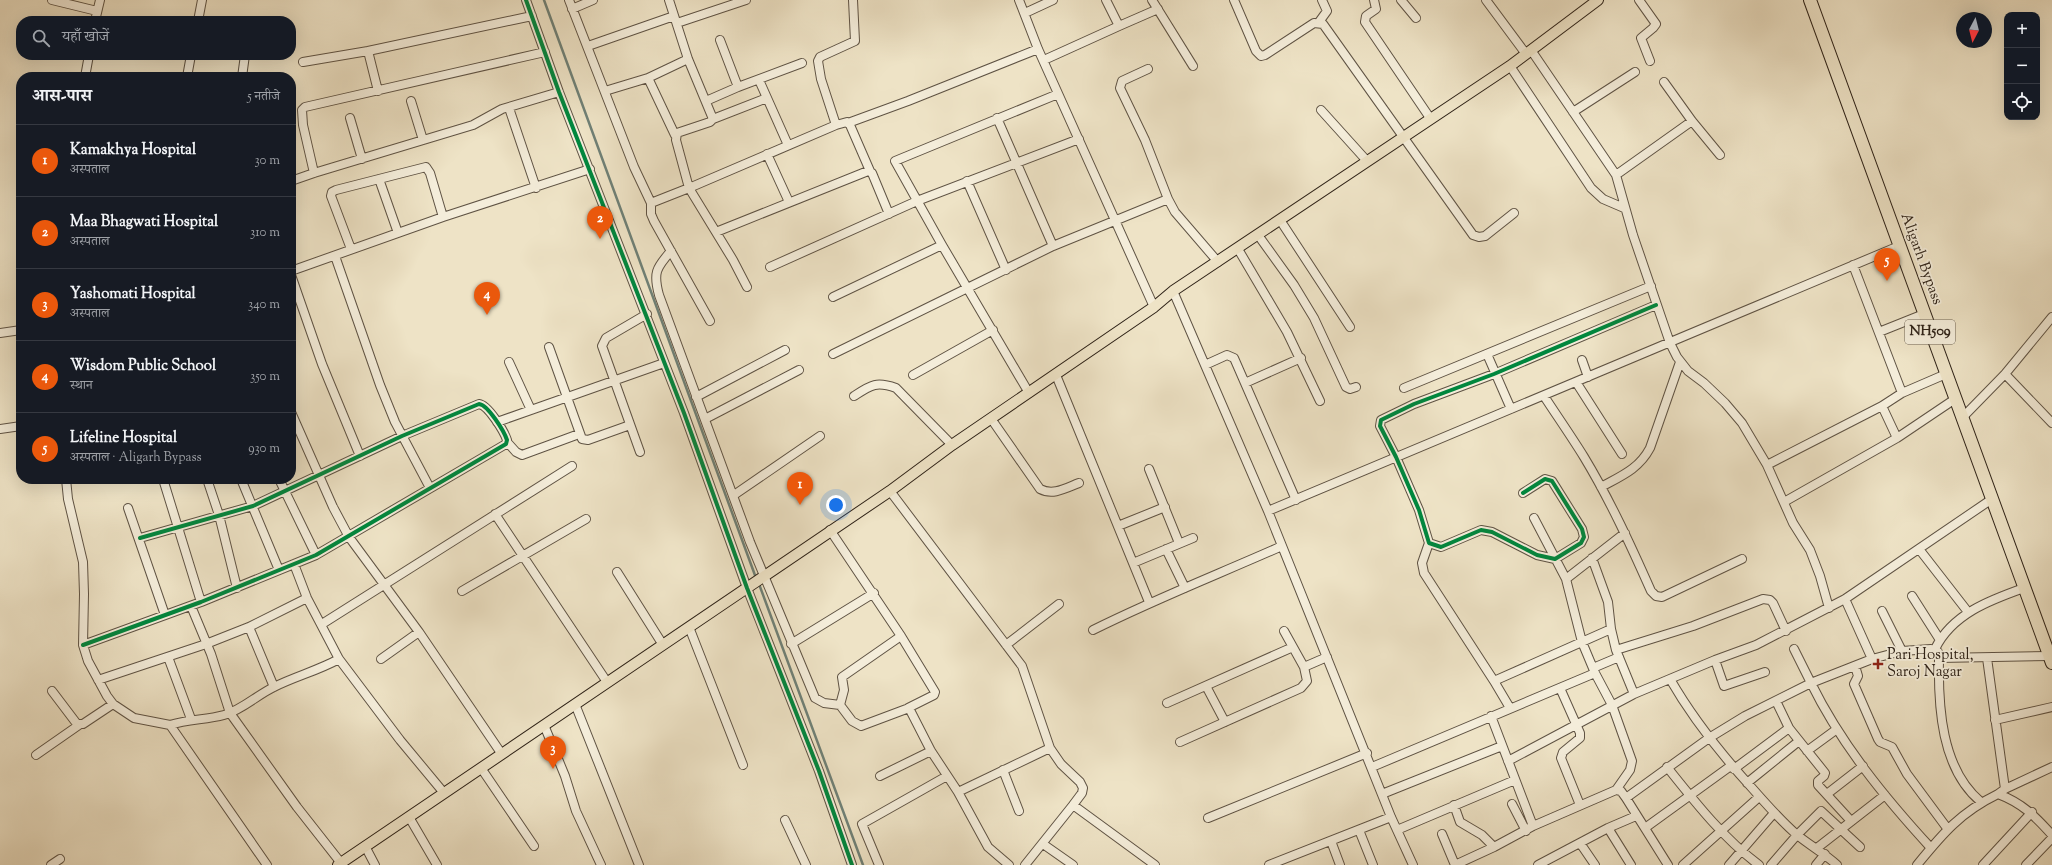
<!DOCTYPE html>
<html lang="hi">
<meta charset="utf-8">
<style>
body{margin:0;font-family:"Sorts Mill Goudy","Noto Serif Devanagari",serif;background:#20242c;color:#f1f3f6}
.controls{position:absolute;right:12px;top:12px;display:grid;overflow:hidden;border-radius:8px;box-shadow:0 4px 16px #0002}
.controls button{width:36px;height:36px;display:grid;place-items:center;padding:0;border:0;border-bottom:1px solid #363941;background:#171b24;color:#f1f3f6;font:20px sans-serif}
.compass{position:absolute;left:1956px;top:12px;width:36px;height:36px;border-radius:50%;background:#171b24;box-shadow:0 4px 16px #0002;rotate:187deg}
.you{position:absolute;left:836px;top:505px;width:14px;height:14px;margin:-10px;border:3px solid #fff;border-radius:50%;background:#1a73e8;box-shadow:0 0 0 6px #1a73e833}
.badge{display:grid;place-items:center;width:26px;height:26px;border-radius:50%;background:#ea580c;color:#fff;font-size:13px;font-weight:700}
.pin{position:absolute;translate:-50% -33px;filter:drop-shadow(0 1px 2px #0008)}
.pin::after{content:'';position:absolute;top:21px;width:14px;height:12px;background:inherit;clip-path:polygon(0 0,100% 0,50% 100%)}
.list{margin:0;padding:0;list-style:none}
h2{display:flex;justify-content:space-between;align-items:center;height:52px;margin:0;padding:0 16px;font-size:17px}
h2 small{font-size:13px;font-weight:400;color:#9ea1a6}
.list li{display:grid;grid-template-columns:26px 1fr auto;gap:12px;align-items:center;box-sizing:border-box;height:72px;padding:0 16px;border-top:1px solid #363941}
.list b{display:block;font-size:15px;white-space:nowrap}
.list p{margin:0;font-size:13px;white-space:nowrap;color:#9ea1a6}
.list em{font-size:13px;font-style:normal;color:#9ea1a6}
.icon{flex:none;width:22px;height:22px;fill:none;stroke:currentColor;stroke-width:2;stroke-linecap:round;stroke-linejoin:round}
.map{position:relative;flex:none;width:2052px;height:865px;overflow:hidden}
.search{position:absolute;background:#171b24;box-shadow:0 4px 16px #0002;left:16px;top:16px;width:280px;height:44px;display:flex;align-items:center;gap:10px;box-sizing:border-box;padding:0 14px;border-radius:16px;color:#9ea1a6;font-size:15px}
.panel{position:absolute;background:#171b24;box-shadow:0 4px 16px #0002;left:16px;top:72px;width:280px;height:412px;border-radius:16px}
.map>svg:first-child{display:block}
.lines{fill:none;stroke-linecap:round;stroke-linejoin:round}
.stream{stroke:#6f8076;stroke-width:2.5}
.minor-casing{stroke:#5f5344;stroke-width:10}
.major-casing{stroke:#2f2318;stroke-width:12}
.highway-casing{stroke:#2f2318;stroke-width:14}
.minor{stroke:#f4edda;stroke-width:8}
.major{stroke:#eee3c6;stroke-width:10}
.highway{stroke:#eee3c6;stroke-width:12}
.cycleway-casing{stroke:#f4edda;stroke-width:6}
.cycleway{stroke:#00873e;stroke-width:4}
.poi-dot{fill:#8f2418;stroke:#f4edda;stroke-width:1.5}
.labels{text-anchor:middle;dominant-baseline:central;stroke-width:3.5;stroke-linejoin:round;paint-order:stroke}
.shield{fill:#f4edda;stroke:#6a6052;stroke-width:1}
.shield-label{font-size:14px;font-weight:bold;fill:#2f2318}
.street-label{font-size:15px;fill:#2f2318;stroke:#f4edda}
.poi-label{font-size:15px;fill:#2f2318;stroke:#f4edda;text-anchor:start}
</style>
<div class="map">
<svg width="2052" height="865" viewBox="0 0 2052 865">
<rect width="100%" height="100%" fill="#eee3c6"/>
<filter id="stains"><feTurbulence type="fractalNoise" baseFrequency=".005" numOctaves="4"/><feColorMatrix values="0 0 0 0 .2 0 0 0 0 .09 0 0 0 0 .02 0 0 0 .5 -.17"/></filter>
<radialGradient id="worn" r=".72"><stop offset=".6" stop-color="#630" stop-opacity="0"/><stop offset="1" stop-color="#630" stop-opacity=".3"/></radialGradient>
<g class="lines">
<!-- stream -->
<path class="stream" d="M544 0 756 578
M759 584 863 865"/>
<!-- minor casing -->
<g class="minor-casing">
<path id="minor" d="M52 0 97 11
M526 0 559 92 684 413 747 588 819 771 852 865
M569 0 634 167 651 203
M669 0 688 59 713 119 710 122 677 133 676 140 689 188 733 260 747 287
M1019 0 1038 49 1154 307
M1152 0 1193 66
M1234 0 1256 51 1261 56 1265 55 1314 23 1323 24 1473 235 1479 237 1485 236 1514 213
M1374 0 1376 9 1366 16 1365 22 1430 118
M1401 0 1416 18
M1486 0 1526 54
M1639 0 1656 24 1653 28 1641 38 1650 61
M572 9 593 0
M1025 13 1053 0
M95 21 100 0
M198 21 202 0
M1319 22 1327 11 1322 0
M677 23 746 0
M1119 26 1158 9
M588 46 674 16
M1531 50 1616 175 1692 121
M368 51 532 16
M1044 60 1119 26 1106 0
M303 62 368 51 378 91
M1510 66 1591 188 1603 199 1624 208
M1148 69 1122 81 1120 88 1145 140 1168 199 1175 212 1218 262
M85 77 89 55
M187 77 191 55
M242 77 245 55
M648 78 675 135
M759 80 788 145
M1664 82 1692 121 1720 155
M738 87 802 63
M605 91 648 78 688 59
M411 101 423 140
M706 101 738 87 720 40
M509 108 536 188
M1321 110 1367 161
M1573 112 1635 72
M350 118 362 159
M997 118 1053 246 1168 199
M713 119 767 98
M848 123 908 101 1038 49
M836 125 821 79 818 61 820 57 855 41 853 0
M767 154 789 202
M314 173 303 125 302 110 305 107 545 52
M1616 175 1633 235 1670 343 1677 357 1688 371 1704 383 1725 403 1742 423 1767 465 1793 523 1810 550 1820 576 1829 608
M379 179 398 233
M291 181 314 173 473 125 502 109 559 92
M967 181 1006 270
M1280 220 1350 327
M716 232 868 171 872 173 889 214
M1258 235 1294 285 1314 318 1346 387 1350 389 1356 387
M351 249 331 196 332 192 336 190 426 167 430 173 443 217
M1238 249 1287 332 1320 401
M671 251C656 268 653 273 659 295L750 542 815 698 824 703 840 705 852 721 861 726 909 708 931 751 958 792 1050 748
M335 256 380 385 395 422 430 488
M1853 265 1902 393
M770 267 917 201 1079 139
M291 271 443 217 590 169
M291 275 322 364 360 456
M1173 291 1268 511 1391 817 1413 865
M833 297 942 245
M710 321 654 221 651 214V203L689 188 836 125 847 122 850 125 870 171
M1879 332 1924 314
M0 333 21 330
M549 347 582 439 588 440 630 425
M833 354 1053 246
M1487 354 1511 409
M1582 360 1588 377
M509 362 531 410 664 363
M1205 365 1227 355 1234 358 1296 500
M2005 374 2052 423
M913 375 993 330
M1056 375 1149 602
M1576 382 1622 454
M1245 383 1301 358
M1404 388 1651 286
M1029 393 942 245 895 161 1058 94
M854 396C871 385 876 381 896 388L952 445
M1544 396C1557 416 1571 436 1584 457 1610 500 1631 546 1651 591L1656 596 1662 597 1742 559
M696 397 785 350
M1882 406 1897 438
M291 412 333 507 349 537 419 632 501 753
M1962 418 2005 374 2052 317
M705 419 799 370
M992 420 1040 489C1053 496 1066 488 1079 483
M497 422 531 410
M0 429 21 426
M507 442 516 452 522 455 579 434
M640 452 602 346 606 338 647 314
M1767 465 1882 406 1902 393 1946 374
M1149 469 1179 543
M66 479 68 499 83 562 84 594 83 645 88 661 107 696 113 704 134 718 170 725 267 865
M163 479 201 602
M207 479 219 515 237 588
M241 479 279 570
M279 479 316 555
M1601 487C1621 476 1639 469 1650 448L1680 362
M890 491 1022 666 1050 748 1061 764 1080 782 1083 788 1082 793 1073 805 1025 865
M1523 493 1545 479 1552 481 1582 529 1584 537 1581 543 1555 559 1537 555 1492 532 1481 530 1441 547 1429 543 1419 510 1396 457 1380 426 1381 420 1414 404 1494 374 1656 305
M734 495 820 436
M1784 502 1897 438 1955 399
M128 508 165 615
M1268 511 1899 246
M495 514 607 682
M1534 518 1566 579 1582 642 1595 673 1612 705 1632 761 1630 770 1616 790 1621 791 1626 798 1668 865
M1118 526 1165 507
M830 530 901 636 935 692 934 695 908 708
M1429 543 1422 563 1424 573 1494 681 1510 708
M1166 549 1185 588
M1919 549 1968 612
M1592 558 1608 602 1611 629
M1133 563 1193 538
M294 564 307 598 339 659 400 740 444 793
M617 572 663 645
M1566 579 1625 533
M462 591 586 519
M1912 596 1940 640
M1845 599 1872 659
M191 606 211 654 230 713 297 807 341 863
M322 624 572 466
M249 627 274 687
M689 627 743 765
M1093 630C1155 599 1219 574 1282 546
M1284 631 1304 667
M791 644 874 593
M83 645 201 602 316 555 506 444 507 440C504 431 488 405 479 404L402 436 253 506 140 538
M1006 645 1059 604
M1794 649 1811 683 1872 659 1902 651 1882 611
M1935 649C1952 614 1990 600 2024 588
M1616 650 1634 694
M1902 651 1931 649 1938 652
M168 657 191 719
M1987 658 2005 789 1998 794
M381 659 419 632
M1715 660 1724 686 1765 672
M1855 666 1858 676 1854 684 1878 739 1880 742 1892 747 1907 774 1947 828
M1593 668 1619 657
M1670 679C1693 719 1721 754 1752 788 1766 804 1780 820 1796 834 1809 845 1824 853 1837 865
M98 680 206 644 249 627 307 598
M1494 681 1611 629 1616 650 1693 626 1763 599 1770 600 1773 603 1786 631
M1206 686 1225 722
M1560 688 1580 733V738L1563 752 1561 758 1580 805
M52 691 77 724H83L113 704
M1776 701 1789 728 1825 773 1824 776 1818 781V785L1851 821
M1167 703 1293 647
M575 704 639 865
M840 705 844 690 842 677 901 636
M1491 716 1533 826
M1995 720 2052 707
M170 725C188 719 206 720 224 715 242 710 257 695 274 687 296 676 317 671 339 659
M544 725 565 776 576 811 601 865
M1180 742 1301 688 1307 681 1304 667 1327 657
M1807 751 1837 729
M36 755 79 725
M1508 761 1634 694 1715 660 1756 645 1845 599 1992 499
M1372 767 1595 673
M1667 767C1695 802 1723 838 1759 865
M481 768 534 846
M1734 769 1789 728
M1003 770 1019 811
M880 776 931 751
M1747 783 1799 741
M2005 789 2052 767
M958 792 988 847 1009 865
M1382 794 1502 746
M1827 794 1863 766
M1626 798 1709 738 1745 716 1811 683C1841 744 1885 798 1931 848
M1981 802C1941 769 1938 706 1939 658L2049 656
M1512 804 1526 831
M1073 805 1155 865
M1454 805 1460 822 1482 835 1494 847
M409 817 437 865
M1208 818 1367 753
M785 820 806 865
M1608 828 1631 865
M1645 828 1732 765
M1359 830 1373 865
M1397 830 1515 780
M1442 834 1455 865
M1331 841 1340 865
M1580 843 1595 865
M1043 844 1073 865
M365 846 375 865
M1817 848 1885 795
M51 865 60 859
M879 865 862 824 947 776
M1269 865 1391 817
M1455 865 1494 847 1533 826 1616 790
M1538 865 1608 828 1636 816
M1683 865 1759 797
M1729 865 1774 813
M1771 865 1797 835 1821 811 1860 847
M1816 865 1825 854
M1917 865C1943 833 1961 812 1998 794 2022 803 2035 816 2052 835
M1983 865 2032 812
M2026 865 2052 838"/>
</g>
<!-- major casing -->
<g class="major-casing">
<path id="major" d="M338 865 890 491 952 445 1154 307 1173 291 1510 66 1598 0"/>
</g>
<!-- highway casing -->
<g class="highway-casing">
<path id="highway" d="M1810 0 2052 663"/>
</g>
<!-- minor -->
<use href="#minor" class="minor"/>
<!-- major -->
<use href="#major" class="major"/>
<!-- highway -->
<use href="#highway" class="highway"/>
<!-- cycleway casing -->
<g class="cycleway-casing">
<path id="cycleway" d="M526 0 559 92 684 413 747 588 819 771 852 865
M1523 493 1545 479 1552 481 1582 529 1584 537 1581 543 1555 559 1537 555 1492 532 1481 530 1441 547 1429 543 1419 510 1396 457 1380 426 1381 420 1414 404 1494 374 1656 305
M83 645 201 602 316 555 506 444 507 440C504 431 488 405 479 404L402 436 253 506 140 538"/>
</g>
<!-- cycleway -->
<use href="#cycleway" class="cycleway"/>
</g>
<!-- markers -->
<path class="poi-dot" d="M1876 658h4v4h4v4h-4v4h-4v-4h-4v-4h4z"/>
<g class="labels">
<!-- shield labels -->
<rect class="shield" x="1905" y="320" width="50" height="24" rx="3"/>
<g class="shield-label">
<text x="1930" y="332">NH509</text>
</g>
<!-- street labels -->
<g class="street-label">
<text transform="translate(1921 259) rotate(70)">Aligarh Bypass</text>
</g>
<!-- poi labels -->
<g class="poi-label">
<text x="1887" y="655">Pari Hospital,<tspan x="1887" dy="17">Saroj Nagar</tspan></text>
</g>
</g>
<rect width="100%" height="100%" filter="url(#stains)"/>
<rect width="100%" height="100%" fill="url(#worn)"/>
</svg>
<div class="controls">
<button>+</button>
<button>−</button>
<button><svg class="icon" aria-label="locate" viewBox="0 0 24 24"><circle cx="12" cy="12" r="6"/><path d="M12 2v4M12 18v4M2 12h4M18 12h4"/></svg></button>
</div>
<svg class="compass" viewBox="-18 -18 36 36"><path d="M0-13l5 13h-10z" fill="#e53935"/><path d="M0 13l5-13h-10z" fill="#9ea1a6"/></svg>
<div class="you"></div>
<div class="pin badge" style="left:800px;top:505px">1</div>
<div class="pin badge" style="left:600px;top:239px">2</div>
<div class="pin badge" style="left:553px;top:769px">3</div>
<div class="pin badge" style="left:487px;top:315px">4</div>
<div class="pin badge" style="left:1887px;top:281px">5</div>
<div class="search"><svg class="icon" aria-label="search" viewBox="0 0 24 24"><circle cx="10" cy="10" r="6"/><path d="M15 15l6 6"/></svg>यहाँ खोजें</div>
<section class="panel">
<h2>आस-पास<small>5 नतीजे</small></h2>
<ul class="list">
<li><span class="badge">1</span><div><b>Kamakhya Hospital</b><p>अस्पताल</p></div><em>30 m</em></li>
<li><span class="badge">2</span><div><b>Maa Bhagwati Hospital</b><p>अस्पताल</p></div><em>310 m</em></li>
<li><span class="badge">3</span><div><b>Yashomati Hospital</b><p>अस्पताल</p></div><em>340 m</em></li>
<li><span class="badge">4</span><div><b>Wisdom Public School</b><p>स्थान</p></div><em>350 m</em></li>
<li><span class="badge">5</span><div><b>Lifeline Hospital</b><p>अस्पताल · Aligarh Bypass</p></div><em>930 m</em></li>
</ul>
</section>
</div>
